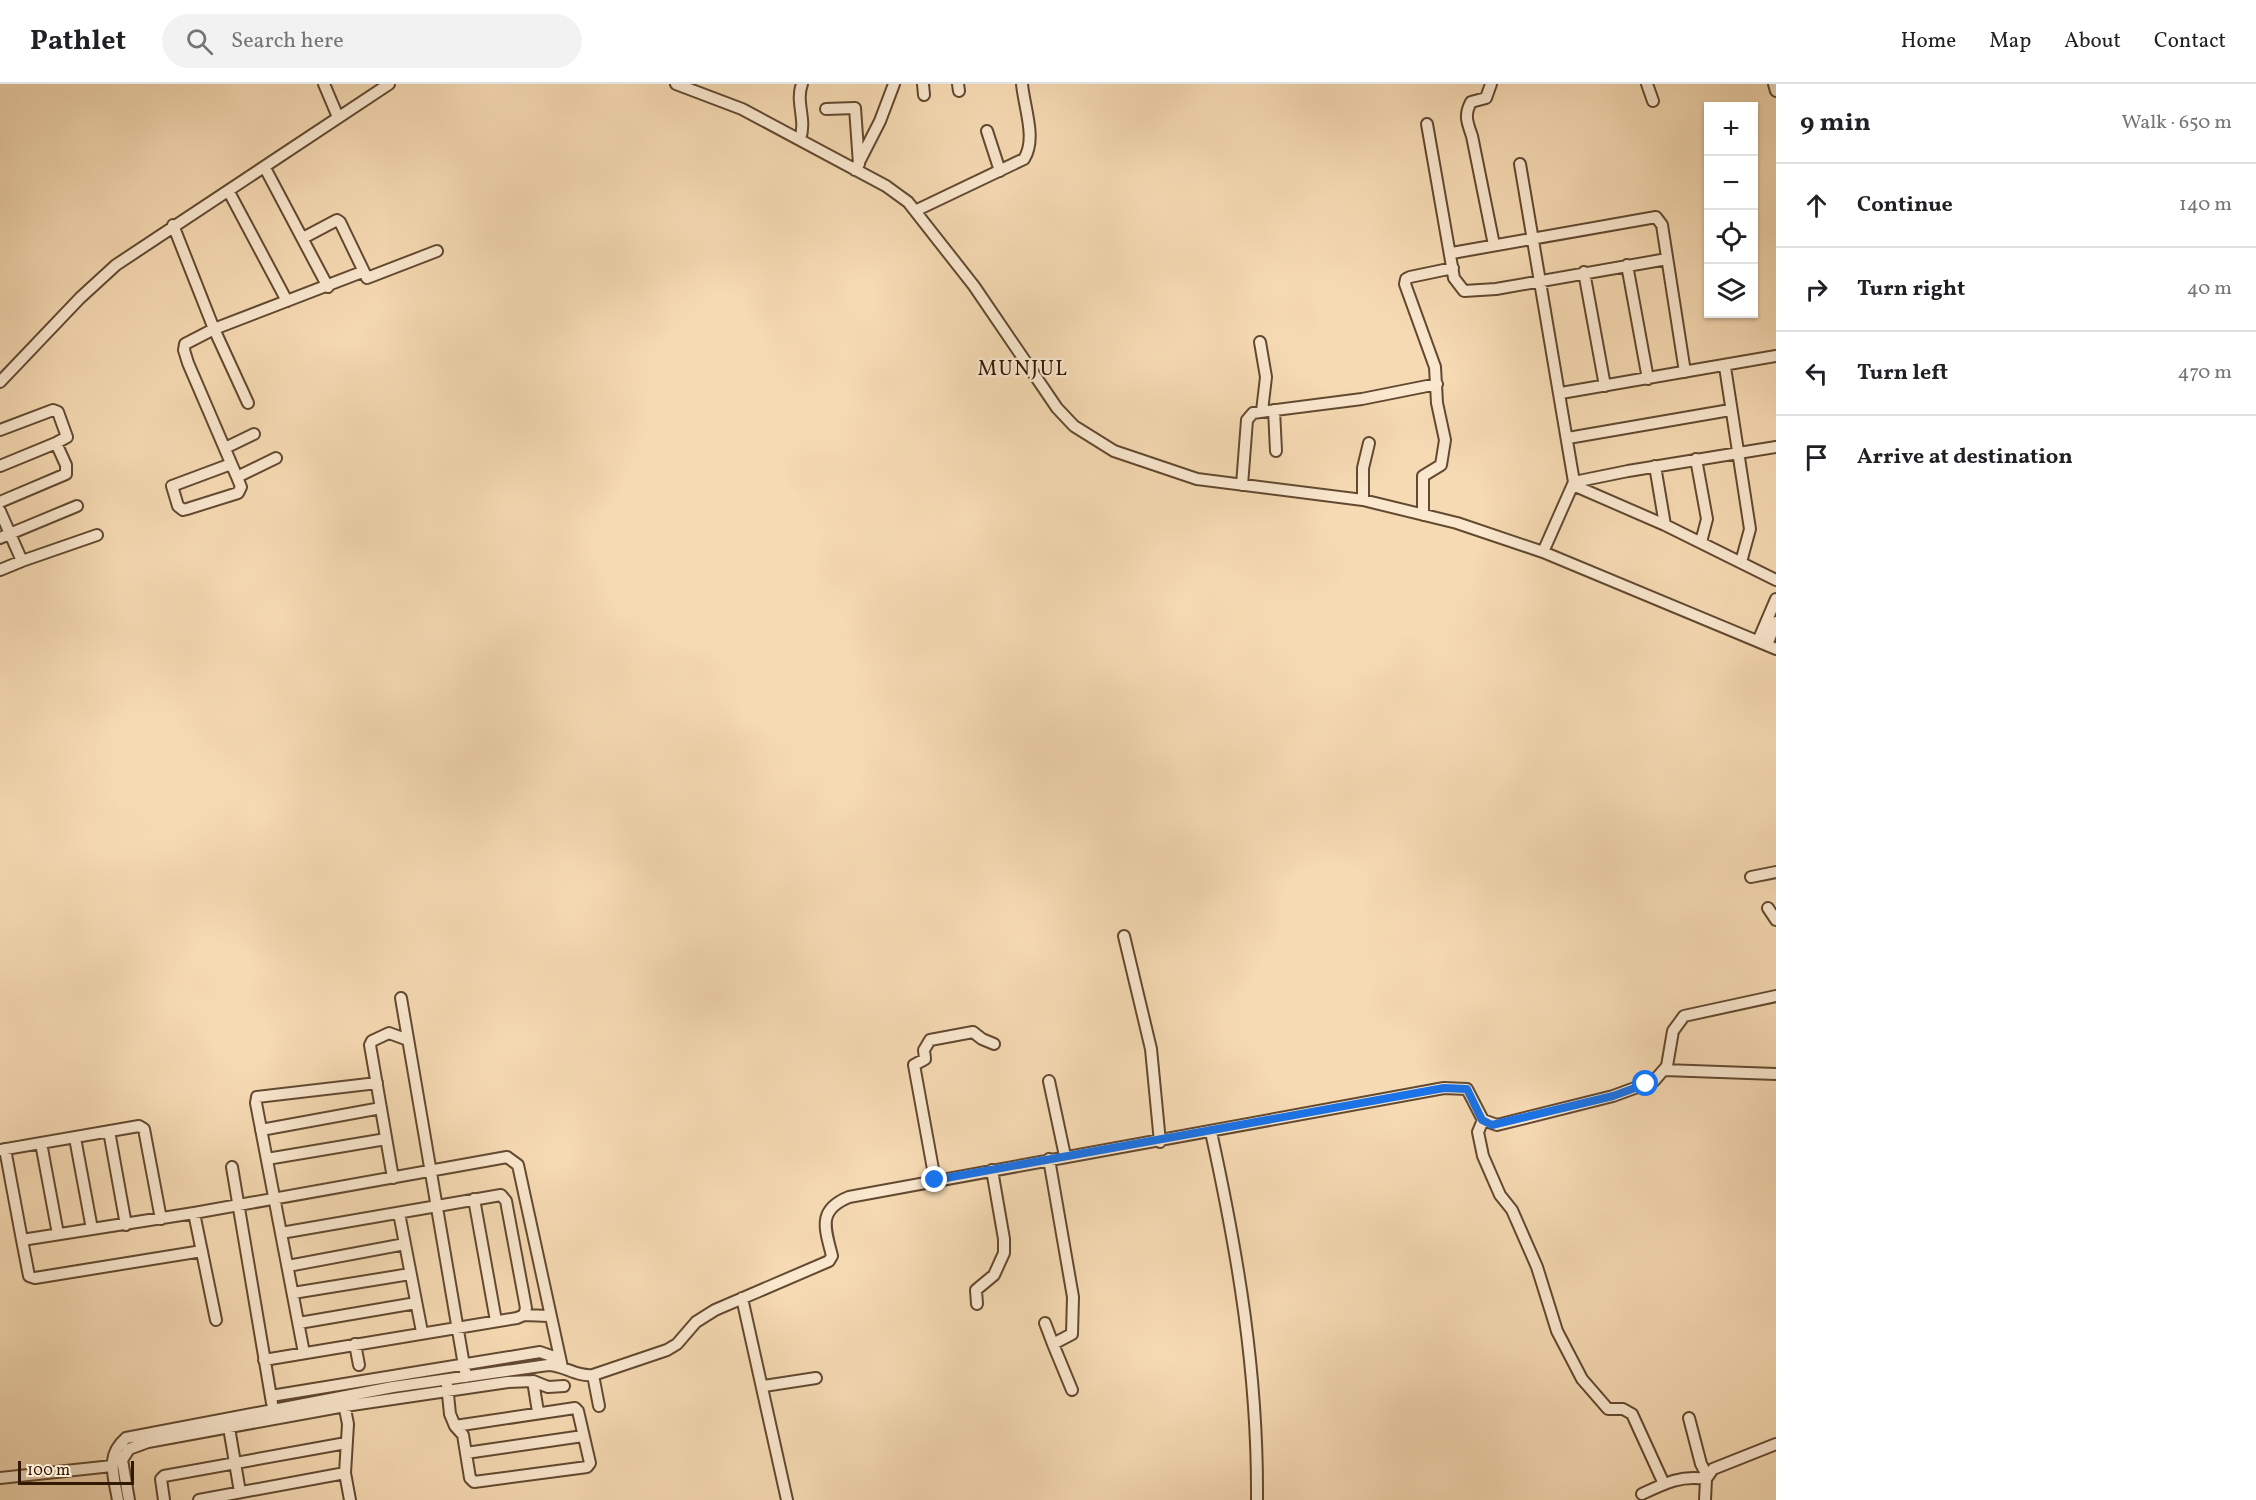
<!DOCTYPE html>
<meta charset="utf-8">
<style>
body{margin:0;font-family:Vollkorn,serif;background:#f2f2f2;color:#202124}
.controls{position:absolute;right:18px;top:18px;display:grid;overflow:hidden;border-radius:0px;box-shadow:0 2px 4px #0004}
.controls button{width:54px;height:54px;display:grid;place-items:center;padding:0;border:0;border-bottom:2px solid #e0e0e0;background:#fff;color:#202124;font:30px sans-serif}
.scale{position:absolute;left:18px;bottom:15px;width:116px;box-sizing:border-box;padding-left:6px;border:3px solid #311905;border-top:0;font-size:16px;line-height:21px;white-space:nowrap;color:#311905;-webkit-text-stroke:4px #f9e7ce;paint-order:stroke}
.stop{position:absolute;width:18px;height:18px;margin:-14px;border:4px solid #1a73e8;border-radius:50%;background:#fff}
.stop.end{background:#1a73e8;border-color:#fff;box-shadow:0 2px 6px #0008}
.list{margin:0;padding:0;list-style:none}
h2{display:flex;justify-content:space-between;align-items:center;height:78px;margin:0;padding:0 24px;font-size:26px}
h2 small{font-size:20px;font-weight:400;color:#757577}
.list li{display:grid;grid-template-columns:39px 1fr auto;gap:18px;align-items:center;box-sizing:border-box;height:84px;padding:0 24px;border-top:2px solid #e0e0e0}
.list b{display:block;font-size:22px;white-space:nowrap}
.list em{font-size:20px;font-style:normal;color:#757577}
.icon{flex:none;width:33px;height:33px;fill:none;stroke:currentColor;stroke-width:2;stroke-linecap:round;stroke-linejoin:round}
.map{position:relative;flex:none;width:1776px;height:1416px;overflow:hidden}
header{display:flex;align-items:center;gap:36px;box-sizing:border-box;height:84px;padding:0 30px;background:#fff;border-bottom:2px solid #e0e0e0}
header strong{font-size:28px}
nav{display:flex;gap:33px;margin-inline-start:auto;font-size:21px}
.search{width:420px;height:54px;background:#f2f2f2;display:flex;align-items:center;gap:15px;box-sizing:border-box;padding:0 21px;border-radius:33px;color:#757577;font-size:22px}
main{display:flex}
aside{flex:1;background:#fff}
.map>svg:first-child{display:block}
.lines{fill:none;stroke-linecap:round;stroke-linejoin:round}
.minor-casing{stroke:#624930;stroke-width:14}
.minor{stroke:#f9e7ce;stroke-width:10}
.route{stroke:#1a73e8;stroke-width:8}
.labels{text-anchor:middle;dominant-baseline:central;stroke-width:4.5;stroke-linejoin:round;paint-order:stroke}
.quarter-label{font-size:21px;letter-spacing:1.5px;fill:#311905;stroke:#f9e7ce}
</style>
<header>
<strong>Pathlet</strong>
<div class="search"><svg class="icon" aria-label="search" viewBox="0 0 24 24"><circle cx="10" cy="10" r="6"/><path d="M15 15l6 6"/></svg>Search here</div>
<nav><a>Home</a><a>Map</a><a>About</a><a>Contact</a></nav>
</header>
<main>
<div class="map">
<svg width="1776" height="1416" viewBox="0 0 1776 1416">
<rect width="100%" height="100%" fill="#f6dab3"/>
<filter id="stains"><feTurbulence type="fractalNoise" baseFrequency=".00333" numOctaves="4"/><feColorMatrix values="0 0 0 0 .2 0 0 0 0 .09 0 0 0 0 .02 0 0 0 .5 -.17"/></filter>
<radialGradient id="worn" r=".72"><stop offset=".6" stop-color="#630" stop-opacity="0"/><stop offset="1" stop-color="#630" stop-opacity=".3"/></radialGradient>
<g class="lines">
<!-- minor casing -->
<g class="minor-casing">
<path id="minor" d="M324 0 338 33
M676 0 742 25 886 102 908 118 974 202 1057 324 1074 342 1114 367 1197 395 1363 416 1457 439 1543 468 1776 565
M923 0 924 11
M958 0 959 7
M1491 0 1486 14 1471 18C1464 31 1467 38 1472 52L1494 161
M1647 0 1653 17
M1774 0 1776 7
M826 25 855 24 859 80
M1427 40 1454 194 1464 207 1496 205 1667 175
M987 47 1000 87
M800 55C807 36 795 18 802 0
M1520 80 1574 398 1543 468
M265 84 328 203
M855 86 880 37 894 0
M229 108 287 217
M917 126 1024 75C1037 55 1024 23 1022 0
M173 141 214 245 248 319
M303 154 337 136 340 138 367 194 437 167
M1452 169 1656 133 1662 141 1685 288
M1627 181 1648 295
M1584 188 1605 302
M1260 258 1266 293 1262 327
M1725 283 1750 445 1741 478
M0 298 80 214 116 181 389 0
M1561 309 1776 272
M1274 326 1276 367
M0 346 53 326 58 328 67 353 56 359 66 381V390L0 418
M1568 354 1730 326
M225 364 254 350
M1696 375 1707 435 1701 458
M231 380 172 402 178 422 183 426 187 425 238 409 241 403 237 393 188 279 184 266 185 260 214 245 362 188
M0 382 56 359
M1655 382 1665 441
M237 393 276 374
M1574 398 1628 387 1776 363
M1242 401 1247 336 1253 329 1362 315 1437 300
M1573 401 1665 441 1776 496
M1363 416V384L1369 359
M0 427 22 477 97 451
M1423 431V392L1441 381 1445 356 1437 319 1435 283 1405 200 1406 195 1410 193 1453 184
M0 454 77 422
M0 486 22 477
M1758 557 1776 515
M1767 561 1776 538
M1751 793 1776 788
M1768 824 1776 836
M1124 852 1151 965 1160 1058
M401 914 466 1293
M1664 986 1776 990
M1049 997 1065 1072
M1483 1036 1478 1048 1483 1072 1500 1111 1512 1126 1537 1183 1557 1247 1582 1295 1608 1325H1623L1632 1330 1664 1400
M261 1046 381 1024
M109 1047 126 1141
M1211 1048C1238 1171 1258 1289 1257 1416
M75 1054 92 1145
M41 1059 58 1150
M5 1065 22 1156 194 1129 507 1073 518 1081 562 1283
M0 1066 139 1042 144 1045 161 1135
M267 1075 386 1055
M1049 1075 1073 1213 1072 1250 1053 1260 1072 1306
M232 1083 272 1319
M393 1094 370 961 372 957 389 949 408 956
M935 1096 914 981 925 975 924 966 930 956 973 948 982 955 994 960
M474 1115 496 1237
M194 1129 216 1236
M399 1129 422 1248
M22 1156 29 1192 35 1194 202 1167
M288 1182 405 1160
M293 1209 410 1190
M742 1214 787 1416
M977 1220 976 1206 994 1191 1004 1169V1155L992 1086
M524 1231 549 1232
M299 1239 416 1219
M1045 1239 1053 1260
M355 1260 359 1281
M304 1269 256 1019 257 1013 377 999
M264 1276 517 1234 524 1231 526 1224 506 1117 501 1111 281 1149
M593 1291 599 1322
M533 1297 538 1328
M447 1301 450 1330 455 1342 463 1351 470 1394 474 1398 587 1383 590 1379 578 1327 575 1324 455 1342
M764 1302 816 1294
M271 1312 540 1268 560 1275
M343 1315 348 1340 345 1389 350 1416
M1689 1334 1701 1380 1707 1391
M228 1338 240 1408
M466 1369 583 1352
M0 1394 112 1382
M1642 1410C1665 1399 1681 1391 1706 1395
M118 1416C114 1392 105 1372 126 1354L393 1303 548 1281C564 1281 576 1293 593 1291L667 1266 677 1260 696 1238 715 1226 829 1177 832 1172C825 1144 817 1126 849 1113L1444 1004 1467 1005 1483 1036 1497 1041 1613 1012 1654 997 1667 982 1673 947 1684 932 1776 912
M129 1416 122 1376 129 1365 148 1358 345 1322 508 1298 533 1297 548 1303 564 1302
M164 1416 161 1395 164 1392 346 1359
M199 1416 345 1389
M1705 1416 1706 1395 1713 1385 1776 1360"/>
</g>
<!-- minor -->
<use href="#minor" class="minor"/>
</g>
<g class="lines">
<!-- route -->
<path class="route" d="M935 1096 1444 1004 1467 1005 1482 1036 1492 1041 1613 1012 1646 1000"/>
</g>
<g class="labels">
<!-- quarter labels -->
<g class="quarter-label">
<text x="1023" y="285">MUNJUL</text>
</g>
</g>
<rect width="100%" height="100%" filter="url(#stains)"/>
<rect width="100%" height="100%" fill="url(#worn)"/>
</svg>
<div class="controls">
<button>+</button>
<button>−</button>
<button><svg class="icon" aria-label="locate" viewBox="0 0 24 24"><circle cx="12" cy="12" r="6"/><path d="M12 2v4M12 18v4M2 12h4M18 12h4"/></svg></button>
<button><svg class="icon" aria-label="layers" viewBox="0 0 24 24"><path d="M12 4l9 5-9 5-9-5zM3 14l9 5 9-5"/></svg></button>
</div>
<div class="scale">100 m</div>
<div class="stop" style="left:1646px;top:1000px"></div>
<div class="stop end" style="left:935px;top:1096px"></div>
</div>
<aside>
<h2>9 min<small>Walk · 650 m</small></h2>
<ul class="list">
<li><svg class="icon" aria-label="ahead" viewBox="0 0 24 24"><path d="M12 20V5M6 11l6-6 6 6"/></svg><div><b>Continue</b></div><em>140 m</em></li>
<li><svg class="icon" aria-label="right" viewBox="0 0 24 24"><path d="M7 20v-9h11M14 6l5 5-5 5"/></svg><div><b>Turn right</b></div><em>40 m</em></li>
<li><svg class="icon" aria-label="left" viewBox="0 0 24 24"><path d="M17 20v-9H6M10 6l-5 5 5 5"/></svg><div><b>Turn left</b></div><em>470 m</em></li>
<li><svg class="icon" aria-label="arrive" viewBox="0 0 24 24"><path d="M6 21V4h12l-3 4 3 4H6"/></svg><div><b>Arrive at destination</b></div></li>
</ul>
</aside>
</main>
